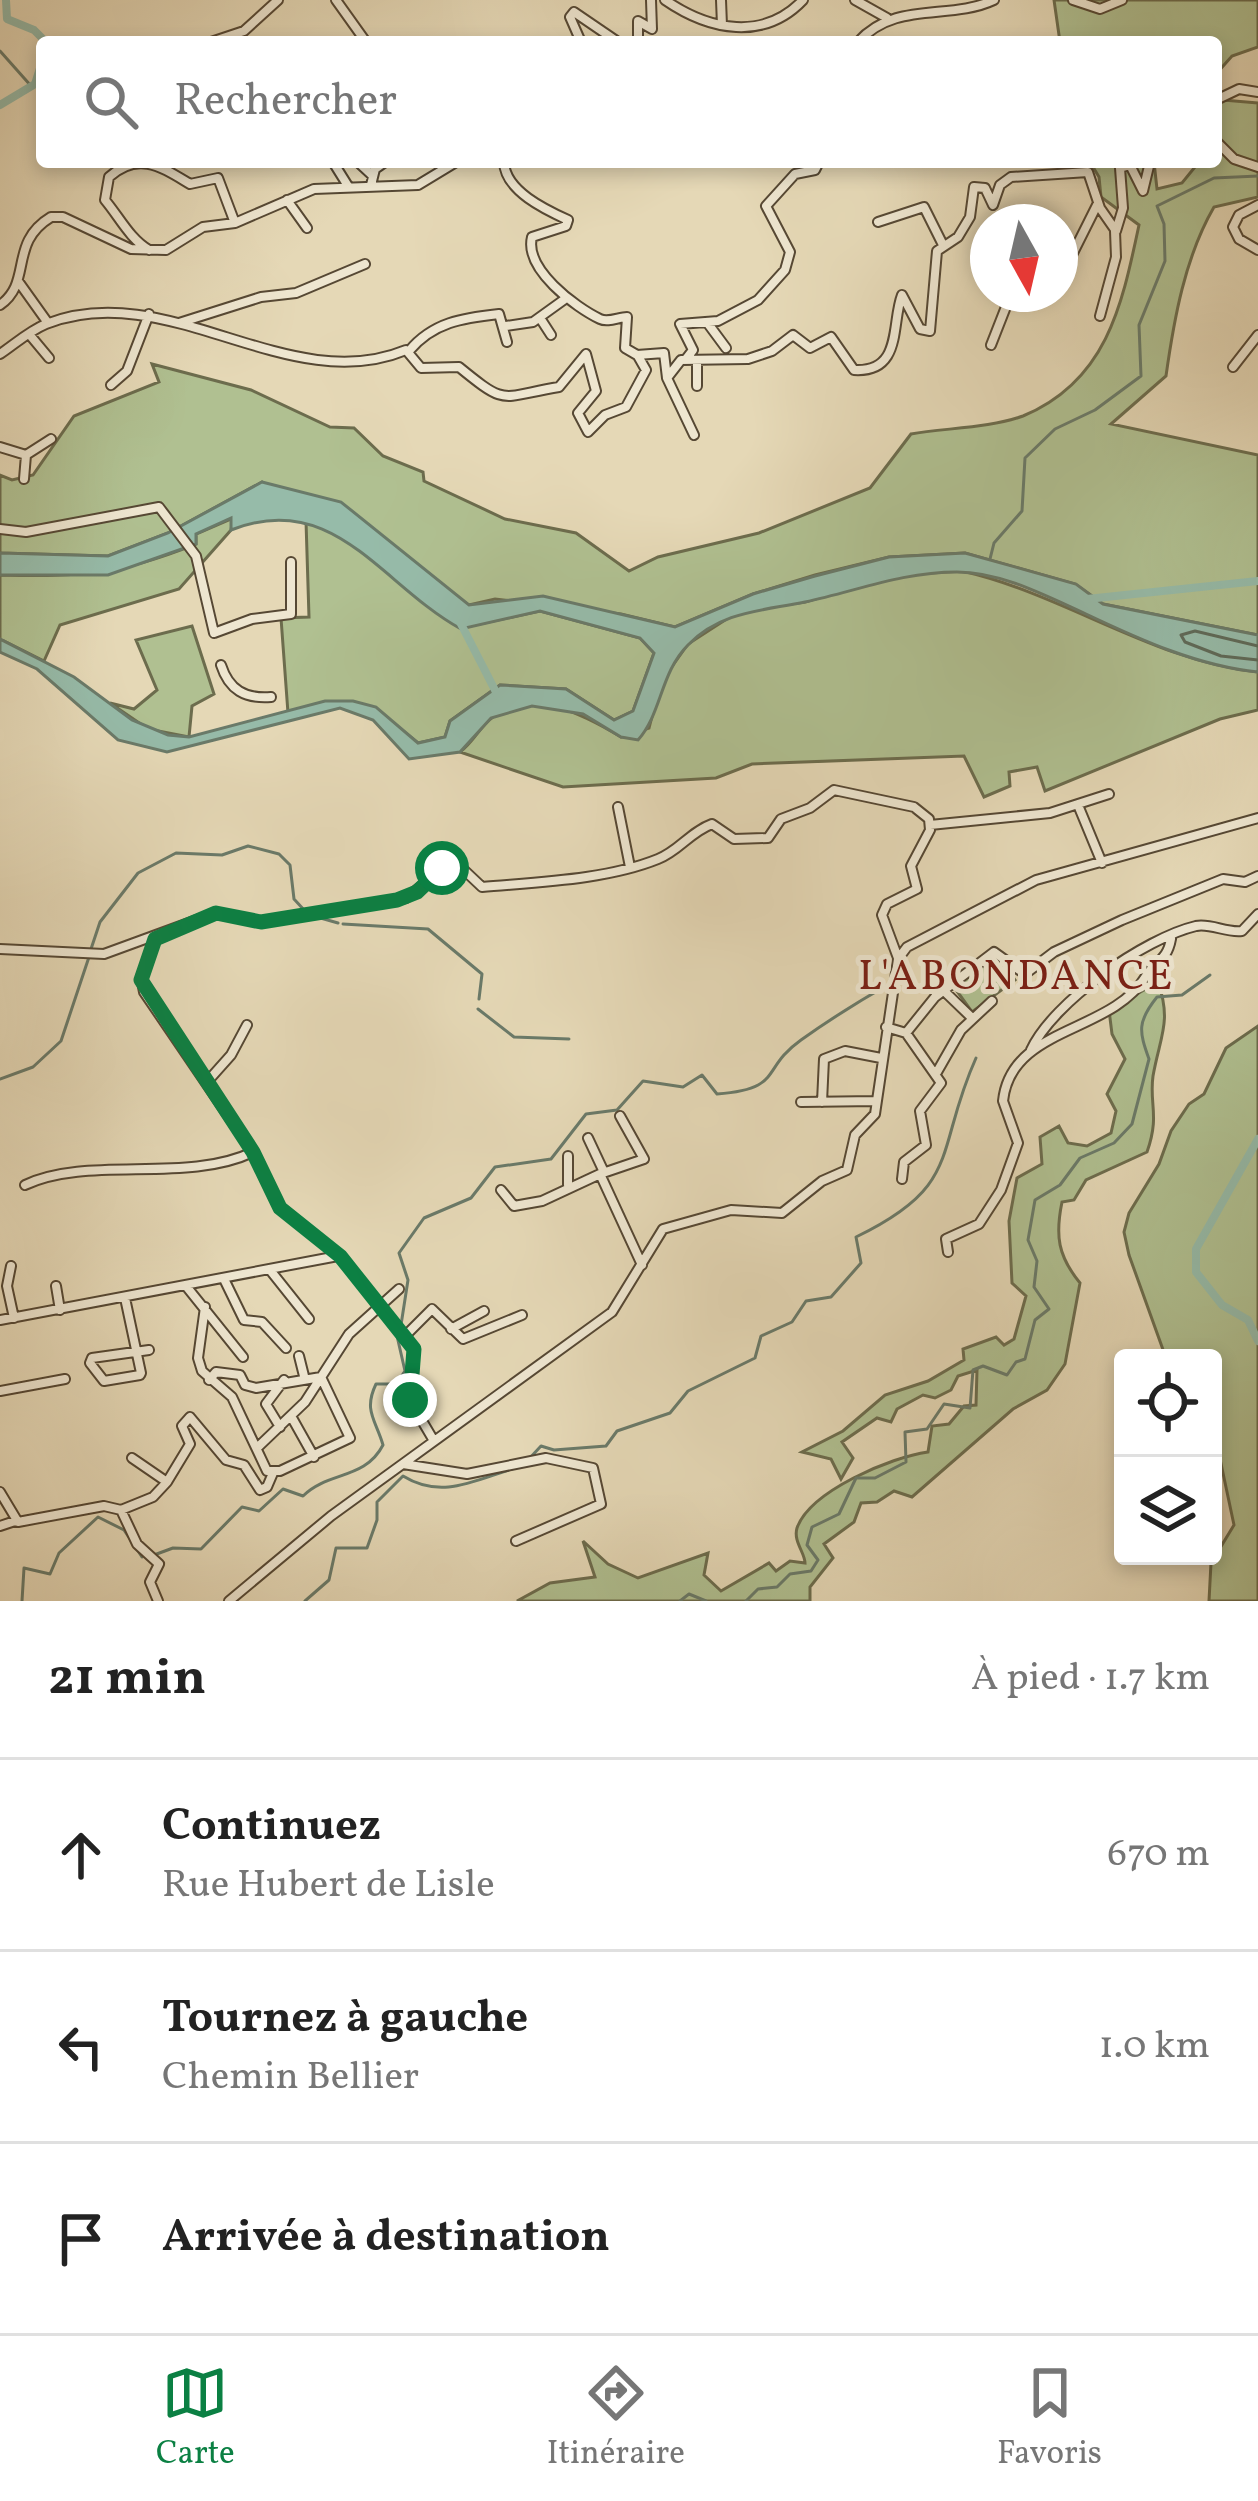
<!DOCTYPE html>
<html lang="fr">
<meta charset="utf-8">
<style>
body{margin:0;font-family:Vollkorn,serif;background:#f2f2f2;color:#222}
.controls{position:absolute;right:36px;bottom:36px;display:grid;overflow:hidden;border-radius:12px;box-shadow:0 6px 18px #0003}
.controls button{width:108px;height:108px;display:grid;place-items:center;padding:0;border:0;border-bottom:3px solid #e0e0e0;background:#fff;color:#222;font:60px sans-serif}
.compass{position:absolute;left:970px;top:204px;width:108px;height:108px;border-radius:50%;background:#fff;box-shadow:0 6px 18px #0003;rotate:172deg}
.stop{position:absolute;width:36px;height:36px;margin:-27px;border:9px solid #0b8043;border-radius:50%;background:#fff}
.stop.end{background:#0b8043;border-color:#fff;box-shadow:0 3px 12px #0008}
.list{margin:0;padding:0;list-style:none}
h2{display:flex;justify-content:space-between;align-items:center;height:156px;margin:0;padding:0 48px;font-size:51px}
h2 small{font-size:39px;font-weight:400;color:#767676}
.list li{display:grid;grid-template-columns:78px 1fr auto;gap:36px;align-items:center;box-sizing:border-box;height:192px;padding:0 48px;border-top:3px solid #e0e0e0}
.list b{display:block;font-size:45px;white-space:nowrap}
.list p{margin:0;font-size:39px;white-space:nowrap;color:#767676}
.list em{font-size:39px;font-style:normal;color:#767676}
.icon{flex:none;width:66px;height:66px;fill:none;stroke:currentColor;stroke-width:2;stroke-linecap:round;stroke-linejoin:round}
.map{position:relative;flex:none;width:1258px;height:1601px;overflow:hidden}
.search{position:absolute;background:#fff;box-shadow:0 6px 18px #0003;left:36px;right:36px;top:36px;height:132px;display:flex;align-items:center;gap:30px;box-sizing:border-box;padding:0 42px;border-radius:12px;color:#767676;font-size:45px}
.sheet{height:732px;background:#fff}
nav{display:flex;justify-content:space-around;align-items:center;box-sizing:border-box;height:168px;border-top:3px solid #e0e0e0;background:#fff;font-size:33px;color:#767676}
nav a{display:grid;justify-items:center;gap:6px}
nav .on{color:#0b8043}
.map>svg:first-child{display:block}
.green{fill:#b0c091;stroke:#6c6c4d;stroke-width:3}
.water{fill:#96bba9;stroke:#6a7a69;stroke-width:3}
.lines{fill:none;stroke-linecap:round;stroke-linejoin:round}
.shore{stroke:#5e6a59;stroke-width:3}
.stream{stroke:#6a7a69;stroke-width:3}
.river{stroke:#96bba9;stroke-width:8}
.minor-casing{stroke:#564834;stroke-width:12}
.minor{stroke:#eee6d0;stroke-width:8}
.route{stroke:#0b8043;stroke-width:15}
.labels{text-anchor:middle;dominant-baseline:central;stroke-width:10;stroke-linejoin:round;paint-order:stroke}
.quarter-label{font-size:42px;letter-spacing:3px;fill:#7a1f14;stroke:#eee6d0}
</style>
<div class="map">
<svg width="1258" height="1601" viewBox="0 0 1258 1601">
<rect width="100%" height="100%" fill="#e5d8b6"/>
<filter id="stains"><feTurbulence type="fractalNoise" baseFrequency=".00167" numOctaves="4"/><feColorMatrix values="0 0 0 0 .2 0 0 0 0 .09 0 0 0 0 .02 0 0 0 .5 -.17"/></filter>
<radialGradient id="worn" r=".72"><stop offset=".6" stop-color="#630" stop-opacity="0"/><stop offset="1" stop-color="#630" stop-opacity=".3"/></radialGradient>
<!-- green -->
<path class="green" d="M1054 0H1258V47L1232 56 1216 74V42H1060Z
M1223 100 1258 103V197L1214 207C1185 257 1174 319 1166 376L1111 424 1258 455V635L1103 604 1075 584 965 553 889 557 815 575 753 594 675 627 621 614 495 599 469 605 262 482 168 533 108 556 0 553V475L12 480 33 475 74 416 159 382 152 364 251 390 330 427 354 428 383 456 423 472 424 481 505 519 576 533 629 571 658 557 759 533 870 488 911 434C945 428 990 428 1023 416 1107 381 1122 305 1139 225L1101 197 1099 177 1090 162H1154L1157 189 1182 183 1199 162H1216V103Z
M233 518 231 530 179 589 60 625 44 661 0 639V575C83 577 118 575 196 544V534Z
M306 521 344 537 461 628 540 611 640 638 654 653 633 711 614 720 566 689 500 685 450 721 445 737 418 743C370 703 350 694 288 713L281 618 309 617Z
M962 571C1064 594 1153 661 1258 672V710L1220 719 1045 791 1037 767 1009 772 1010 786 984 797 964 756 752 764 716 778 563 787 460 752C474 742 480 726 493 717 533 687 586 716 621 737L649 728 661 682 688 644 739 611 805 602 898 575Z
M192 626 214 694 192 706 189 737 148 729 110 703 134 709 157 690 136 640Z
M997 956 1015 980 972 1012 954 987Z
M1158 982C1172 1022 1160 1036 1153 1076 1149 1104 1160 1115 1147 1152L1086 1180 1074 1200 1062 1202C1055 1236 1058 1256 1080 1283L1065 1364 1047 1390 1013 1409 912 1497 894 1491 877 1502 861 1503 854 1522 824 1544 833 1558 810 1587V1601H517L550 1583 595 1577 583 1541 608 1564 638 1578 708 1553 704 1575 721 1591 769 1563 776 1571 790 1561 805 1563C805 1553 793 1541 797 1528 810 1491 891 1457 928 1452L932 1426 949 1424 964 1406 976 1405 977 1370 958 1376 951 1390 935 1398 923 1395 897 1409 891 1422 877 1418 842 1442 853 1458 841 1479 831 1459 802 1452 843 1431 885 1395 928 1381 964 1360 963 1349 996 1337 1004 1345 1014 1339 1026 1296 1012 1283 1009 1221 1017 1178 1042 1164 1040 1137 1059 1126 1068 1143 1087 1146 1111 1133 1116 1111 1107 1094 1125 1059 1112 1034 1109 1010Z
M1258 1026V1601H1209L1211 1563 1234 1525 1220 1459 1213 1452V1358H1166L1129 1255 1124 1232 1129 1213 1159 1164 1171 1131 1189 1104 1204 1094 1226 1048Z"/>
<!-- water -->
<path class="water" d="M262 482 341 502 469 605 543 596 675 627 753 594 815 576 889 557 965 553 1076 584 1103 604 1258 635V672C1198 666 1141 640 1086 614 1046 596 1001 572 957 572 902 572 857 591 805 602 762 611 721 611 688 645 660 673 662 713 638 740L621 737 583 714 532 706 491 718 460 752 409 759 373 720 340 708 167 752 118 740 37 669 0 652V639L74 677 132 720 168 735 189 737 325 701H353L376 707 418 743 445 737 450 721 500 685 566 689 614 720 633 711 654 653 640 638 540 611 461 629C381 585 334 489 231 530V518L196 534V544L108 575H0V553L108 556 168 533Z"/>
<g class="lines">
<!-- shore -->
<path class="shore" d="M1258 646 1195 631 1181 635 1185 642 1221 656 1258 660"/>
<!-- stream -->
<path class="stream" d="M0 51 32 87
M990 559 994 543 1022 511 1025 458 1055 429 1095 410 1141 376 1139 325 1165 261 1164 224 1157 206 1214 178 1258 176
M317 917 338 923
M343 924 428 929 482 974 479 999
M91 949 100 922 138 873 176 853 222 855 248 846 279 854 290 865 294 899 305 911
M478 1009 514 1037 569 1039
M0 1079 33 1067 61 1041 89 957
M401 1325 408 1280 399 1253 424 1218 471 1198 495 1167 551 1159 586 1114 617 1110 643 1081 683 1087 702 1075 717 1094C784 1089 760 1069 801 1040 829 1020 861 1000 891 983
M528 1460 541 1446 554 1450 606 1446 617 1431 670 1413 688 1391 755 1358 761 1336 792 1322 806 1301 831 1297 861 1263 856 1237C964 1185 934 1151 976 1058
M154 1555 173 1548 201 1549 242 1507 259 1511 283 1489 303 1496C328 1471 365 1480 383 1445 376 1420 363 1411 376 1384H396L405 1371 397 1336
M22 1601 24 1568 50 1574 59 1553 98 1517 124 1530 142 1557
M305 1601 329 1580 336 1548H367L377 1520V1502L403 1476C442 1500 475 1480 515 1468
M680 1601 689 1594 706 1601
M746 1601 758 1589 777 1587 790 1574 811 1571 818 1560 807 1545 812 1527 839 1514 856 1478H875L906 1462 905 1432 927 1429 944 1404 970 1408 973 1370 983 1366 1007 1375 1016 1362 1025 1359 1035 1320 1049 1309 1034 1287 1037 1261 1028 1240 1035 1200 1060 1185 1080 1158 1114 1143 1132 1124 1149 1059C1139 1031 1137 1022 1157 997L1182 995 1210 975"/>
<!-- river -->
<path class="river" d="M6 0 7 19 34 30 46 42
M0 105 35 84 42 62
M1087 599 1258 581
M461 624 498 696
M1258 1139 1196 1249V1272L1222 1305 1248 1320 1258 1341"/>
<!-- minor casing -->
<g class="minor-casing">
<path id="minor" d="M336 0 366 42
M665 0C710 31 764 41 803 0
M721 0 722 25
M855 0 887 18
M1073 0 1100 9 1122 0
M211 42 244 31 278 0
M581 42 570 17 574 12 618 42
M638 42V21L652 29 651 0
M858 42C896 0 949 21 994 0
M1216 100 1239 89 1258 92
M1216 141 1234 159 1258 167
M333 162 348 186
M358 162 372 175
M504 162C505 191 546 210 568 220L566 226 532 237C524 269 575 307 600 319 608 323 619 317 627 317L625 348 637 355 664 353 667 378 681 360 748 359 772 351 793 335 810 348 831 337 854 370C903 373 891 323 902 295L920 329 930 331 937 251 958 237 970 217 974 187 985 188 993 205 1000 185 1011 177 1088 172 1100 208 1116 231 1123 208 1120 168 1130 165 1143 191 1150 162
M371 185 375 169 385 162
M287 200 307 228
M1258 205 1239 215 1233 227 1239 239 1258 250
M878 222 924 207 943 245
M149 250C130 239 120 218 105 200L109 177C139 150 163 168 190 184L218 178 235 223
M1060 279 1097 205
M18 281 48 323
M0 305C33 282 8 243 51 217H63L131 249 166 250 203 227 235 223 314 189 418 185 456 162
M1100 316 1116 257 1115 231
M540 318 551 335
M179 323 261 297 296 293 365 264
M709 325 726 348
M506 326 533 322 565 299
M29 334 49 358
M991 345 1011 294
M409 351C433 322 463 318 499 314L507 342
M0 354C15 344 29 331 46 324 167 276 288 399 406 350L421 368 459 367C508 407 499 397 559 387L586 354 596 391 578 413 588 432 605 415 626 407 646 370 638 356
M686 359 693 350 680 324 718 321 758 300 785 270 790 252 766 206 795 174 815 170 819 162
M1233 367 1258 335
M667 378 694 435
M111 385 127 371 149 314
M697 386V364
M0 447 26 455 24 479
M26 455 51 439
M0 529 26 532 159 507 196 556 214 633 252 619 291 614V562
M221 665C229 690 245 699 271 697
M1078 805 1102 863
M618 807 630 867
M930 825 1050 813 1109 794
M155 939 141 977 144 992 253 1152 280 1207 340 1256 414 1349 408 1397 434 1441
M0 949 104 954 216 913 261 922 406 898 445 868 464 870 482 887C538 882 606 880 658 859 679 851 690 832 712 824L734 839 768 838 781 819 810 808 834 790 914 807 929 819 930 830 911 866 917 889 887 904 882 915 898 958
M943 990 971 1017
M886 1027 906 1033 935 997 994 952 1025 974 1054 952 1122 920 1223 879 1245 882 1258 876
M1031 1050C1053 1002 1145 938 1196 926 1211 923 1226 933 1242 931L1258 914
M937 1072 961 1030 992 1001
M206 1083 231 1055 247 1025
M801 1102 876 1101
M822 1102 824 1059 845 1051 881 1058
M620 1116 644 1159 600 1174 642 1265
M588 1138 603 1170
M902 1179 904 1162 926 1145 920 1111 941 1083 906 1033
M25 1185C89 1155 186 1184 253 1152
M568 1185V1156
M501 1190 514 1206 542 1201 600 1174
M948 1252 946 1239 979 1224 1001 1190 1018 1143 1003 1101C1011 1026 1111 1034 1146 976 1156 960 1167 961 1171 939
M11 1266 7 1286 14 1318
M270 1270 309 1319
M224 1279 244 1320 262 1322 286 1348
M56 1286 60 1310
M186 1286 243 1357
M125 1298 141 1373 140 1375 104 1381 90 1363 92 1358 149 1350
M205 1307 198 1358 202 1371 232 1397 267 1471H280L350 1438 321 1377 256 1388 245 1385 240 1375 216 1372 209 1380
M0 1320 338 1256
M451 1329 484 1311
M404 1337 432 1309 463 1339 522 1315
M299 1356 304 1376
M0 1391 65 1379
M291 1416 314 1457
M280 1427 266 1404 284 1380
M259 1446 305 1402 349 1334 399 1289
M403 1464 467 1474 546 1458 593 1468 601 1504 516 1541
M167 1482 190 1444 182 1426 190 1417 226 1460 244 1465 260 1490 267 1487 273 1473
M0 1492 18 1522 104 1506 121 1510 137 1544 159 1564 150 1582 158 1601
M121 1510 153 1497 167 1482 132 1458
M0 1526 15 1521
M229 1601 331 1516 612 1312 663 1229 731 1210 782 1213 822 1181 847 1170 855 1135 875 1114 898 959 907 947 1036 880 1258 818"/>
</g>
<!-- minor -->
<use href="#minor" class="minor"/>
</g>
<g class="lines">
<!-- route -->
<path class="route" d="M410 1400 414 1349 340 1256 280 1208 253 1152 141 980 155 939 216 913 261 922 397 900 417 892 442 868"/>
</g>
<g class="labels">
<!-- quarter labels -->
<g class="quarter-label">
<text x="1017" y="978">L'ABONDANCE</text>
</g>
</g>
<rect width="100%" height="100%" filter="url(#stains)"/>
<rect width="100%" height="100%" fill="url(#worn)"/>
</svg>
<div class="controls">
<button><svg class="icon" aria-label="locate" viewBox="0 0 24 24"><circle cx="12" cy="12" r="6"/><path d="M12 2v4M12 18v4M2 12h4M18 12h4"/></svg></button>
<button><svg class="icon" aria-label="layers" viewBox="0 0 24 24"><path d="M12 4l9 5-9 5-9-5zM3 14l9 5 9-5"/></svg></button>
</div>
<svg class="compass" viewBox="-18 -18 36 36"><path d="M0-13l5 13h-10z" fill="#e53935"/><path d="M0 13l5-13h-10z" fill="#767676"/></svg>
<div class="stop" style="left:442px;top:868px"></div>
<div class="stop end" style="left:410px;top:1400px"></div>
<div class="search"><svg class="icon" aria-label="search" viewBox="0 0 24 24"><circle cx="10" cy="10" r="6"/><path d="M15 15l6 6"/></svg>Rechercher</div>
</div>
<section class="sheet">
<h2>21 min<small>À pied · 1.7 km</small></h2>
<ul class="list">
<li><svg class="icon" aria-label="ahead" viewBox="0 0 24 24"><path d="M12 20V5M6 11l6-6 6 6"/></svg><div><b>Continuez</b><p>Rue Hubert de Lisle</p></div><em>670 m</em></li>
<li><svg class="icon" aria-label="left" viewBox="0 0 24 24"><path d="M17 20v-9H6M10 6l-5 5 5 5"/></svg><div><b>Tournez à gauche</b><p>Chemin Bellier</p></div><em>1.0 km</em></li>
<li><svg class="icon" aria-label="arrive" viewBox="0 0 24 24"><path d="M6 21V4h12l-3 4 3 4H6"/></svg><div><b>Arrivée à destination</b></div></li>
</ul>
</section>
<nav>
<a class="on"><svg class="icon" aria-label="map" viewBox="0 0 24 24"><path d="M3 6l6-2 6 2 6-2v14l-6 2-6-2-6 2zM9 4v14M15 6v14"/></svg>Carte</a>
<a><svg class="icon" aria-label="directions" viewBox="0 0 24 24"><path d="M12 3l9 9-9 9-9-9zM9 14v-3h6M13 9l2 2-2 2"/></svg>Itinéraire</a>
<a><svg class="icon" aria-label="saved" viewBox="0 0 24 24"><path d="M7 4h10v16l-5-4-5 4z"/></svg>Favoris</a>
</nav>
